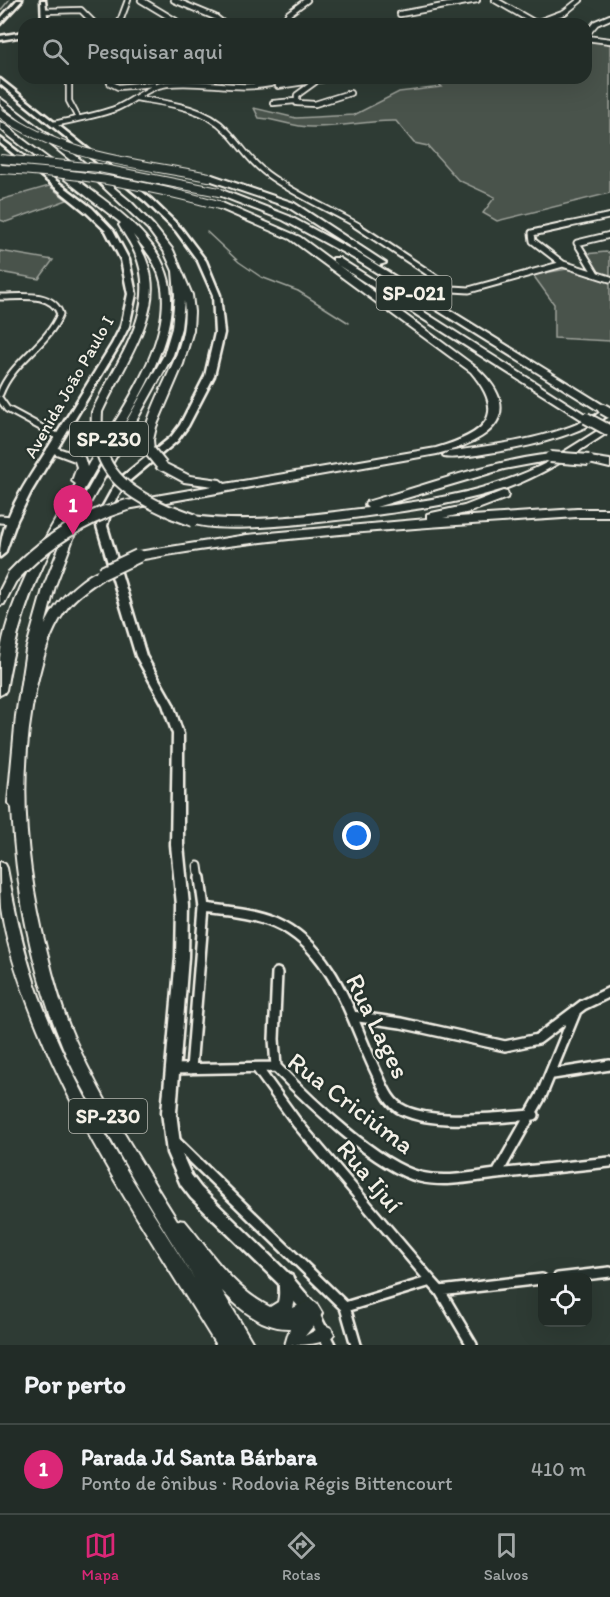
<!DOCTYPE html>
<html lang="pt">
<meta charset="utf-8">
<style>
body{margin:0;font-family:Itim,sans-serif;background:#2a342f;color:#f1f3f6}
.controls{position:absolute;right:18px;bottom:18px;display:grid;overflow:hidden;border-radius:12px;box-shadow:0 6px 24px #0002}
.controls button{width:54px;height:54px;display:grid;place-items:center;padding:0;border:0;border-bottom:2px solid #3f4844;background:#222c27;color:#f1f3f6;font:30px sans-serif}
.you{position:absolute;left:357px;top:836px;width:21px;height:21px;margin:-15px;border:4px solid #fff;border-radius:50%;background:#1a73e8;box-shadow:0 0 0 9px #1a73e833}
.badge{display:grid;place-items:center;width:39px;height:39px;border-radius:50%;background:#db2777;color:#fff;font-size:20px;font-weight:700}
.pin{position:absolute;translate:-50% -50px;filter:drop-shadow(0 2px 3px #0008)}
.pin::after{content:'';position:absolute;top:32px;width:21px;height:18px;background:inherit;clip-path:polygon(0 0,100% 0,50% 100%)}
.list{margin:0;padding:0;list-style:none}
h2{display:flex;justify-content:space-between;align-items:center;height:78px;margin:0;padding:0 24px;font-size:26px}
h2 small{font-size:20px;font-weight:400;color:#a2a7a7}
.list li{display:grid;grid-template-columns:39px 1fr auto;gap:18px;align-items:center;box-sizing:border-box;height:90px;padding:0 24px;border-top:2px solid #3f4844}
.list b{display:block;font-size:22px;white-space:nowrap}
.list p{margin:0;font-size:20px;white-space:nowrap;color:#a2a7a7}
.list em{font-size:20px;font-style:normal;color:#a2a7a7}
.icon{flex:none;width:33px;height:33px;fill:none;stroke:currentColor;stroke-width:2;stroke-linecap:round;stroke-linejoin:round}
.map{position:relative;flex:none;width:610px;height:1345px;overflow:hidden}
.search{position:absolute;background:#222c27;box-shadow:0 6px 24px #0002;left:18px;right:18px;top:18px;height:66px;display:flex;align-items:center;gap:15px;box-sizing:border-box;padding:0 21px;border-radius:18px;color:#a2a7a7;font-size:22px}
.sheet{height:168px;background:#222c27}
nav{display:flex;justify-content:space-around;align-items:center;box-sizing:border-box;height:84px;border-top:2px solid #3f4844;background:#222c27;font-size:16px;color:#a2a7a7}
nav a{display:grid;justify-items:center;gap:3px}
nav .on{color:#db2777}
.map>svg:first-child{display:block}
.green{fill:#48524c;stroke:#9ea29a;stroke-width:1.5}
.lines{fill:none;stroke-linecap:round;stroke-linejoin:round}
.stream{stroke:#a4a8a0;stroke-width:1.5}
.minor-far3-casing{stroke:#f4f1e8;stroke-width:8}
.minor-far2-casing{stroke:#f4f1e8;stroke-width:9}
.minor-far1-casing{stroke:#f4f1e8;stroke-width:11}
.minor-casing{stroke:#f4f1e8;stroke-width:14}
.tertiary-casing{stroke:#f4f1e8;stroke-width:5}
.secondary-casing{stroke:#f4f1e8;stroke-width:5}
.primary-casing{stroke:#f4f1e8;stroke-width:5}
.motorway-casing{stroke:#f4f1e8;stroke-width:4}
.minor-far3{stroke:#26332d;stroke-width:4.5}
.minor-far2{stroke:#26332d;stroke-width:5}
.minor-far1{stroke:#26332d;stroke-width:7}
.minor{stroke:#26332d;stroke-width:9}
.tertiary{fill:#26332d;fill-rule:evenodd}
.secondary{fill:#26332d;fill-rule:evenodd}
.primary{fill:#26332d;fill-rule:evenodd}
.motorway{fill:#26332d;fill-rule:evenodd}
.motorway-bridge-far2-casing{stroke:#f4f1e8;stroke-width:10;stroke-linecap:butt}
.motorway-bridge-far1-casing{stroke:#f4f1e8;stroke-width:14;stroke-linecap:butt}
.motorway-bridge-casing{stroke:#f4f1e8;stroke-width:16;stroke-linecap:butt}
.motorway-bridge-far2{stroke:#26332d;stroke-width:8}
.motorway-bridge-far1{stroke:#26332d;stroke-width:10}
.motorway-bridge{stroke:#26332d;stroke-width:12}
.labels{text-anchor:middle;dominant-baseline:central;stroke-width:4.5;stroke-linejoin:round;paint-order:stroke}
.far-street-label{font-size:18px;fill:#f4f1e8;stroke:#26332d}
.shield{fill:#26332d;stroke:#b6b8b0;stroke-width:1.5}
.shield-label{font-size:20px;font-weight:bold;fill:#f4f1e8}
.near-street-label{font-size:26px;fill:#f4f1e8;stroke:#26332d}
</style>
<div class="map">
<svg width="610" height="1345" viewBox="0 0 610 1345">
<rect width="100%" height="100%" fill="#2e3b34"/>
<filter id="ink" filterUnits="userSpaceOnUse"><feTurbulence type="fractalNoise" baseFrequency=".0167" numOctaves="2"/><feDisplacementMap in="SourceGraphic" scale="12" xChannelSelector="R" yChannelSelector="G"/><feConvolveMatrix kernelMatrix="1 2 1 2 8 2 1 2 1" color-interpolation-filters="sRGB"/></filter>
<g filter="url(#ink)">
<!-- green -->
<path class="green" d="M586 40 610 42V193L497 221 483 213 495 197 458 180 428 146 414 143 396 121C367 120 339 128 311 127 294 127 276 119 259 118L254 108 296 118 354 115 399 92 442 87 432 78H586Z
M49 186 67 200 6 222 0 220V200Z
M0 251 53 260 39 279 0 272Z
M606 252 610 253V341L554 338V304L533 275 567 269 592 273 585 254Z"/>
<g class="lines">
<!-- stream -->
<path class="stream" d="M0 11 9 0
M207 232 239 262 261 277 298 291 349 323"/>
<!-- minor-far3 casing -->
<g class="minor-far3-casing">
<path id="minor-far3" d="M141 0 176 21
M174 0 215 17 224 24
M495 0 537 24
M44 11 81 10 95 24
M400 14 477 0
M119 24 128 0
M283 24 288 14 307 0
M533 24 565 12 580 0
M586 35 596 23 610 17
M586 38 610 41
M69 78V101L78 118
M112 78 110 83 118 87 153 84
M315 82 297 95V103L315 104 350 93
M278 86 331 78
M136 98C165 103 205 107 226 130 242 146 247 159 267 174 294 194 329 209 359 226
M273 103 295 101
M54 124C75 119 97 116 117 108 134 101 148 86 167 84 213 79 243 96 291 78
M562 226 610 216"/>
</g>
<!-- minor-far2 casing -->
<g class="minor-far2-casing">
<path id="minor-far2" d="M356 225 453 289 469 290 563 264 610 279
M563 264 533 241 532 233 569 225
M596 274 577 243 610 235
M0 297C20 297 52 291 60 314 47 346 12 361 0 394
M0 399 7 409 59 437"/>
</g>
<!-- minor-far1 casing -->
<g class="minor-far1-casing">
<path id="minor-far1" d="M0 519 12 520
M198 866 200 880"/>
</g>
<!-- minor casing -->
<g class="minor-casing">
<path id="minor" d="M204 908C228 911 253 913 275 922 335 948 351 1021 377 1074 383 1087 389 1104 403 1110 436 1126 498 1117 534 1115
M352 1016 401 1023 505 1046 538 1039 583 1005 610 992
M276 1067 274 1039 277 973
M257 1068 297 1123 431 1281
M172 1069 276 1067C307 1099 377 1167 420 1177 445 1183 472 1177 497 1174 534 1170 572 1166 610 1162
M191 1069 204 908 200 878
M553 1074 610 1065
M175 1141 345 1307 356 1345
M497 1174 541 1096 575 1013
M558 1278 610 1272
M440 1291 472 1345
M345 1307 431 1281 440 1291 542 1279"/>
</g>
<!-- tertiary casing -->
<g class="tertiary-casing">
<path id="tertiary" d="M313 1307 317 1309 335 1345H323L307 1313 309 1309Z"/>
</g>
<!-- secondary casing -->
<g class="secondary-casing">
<path id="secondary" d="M17 0H22L0 24V19Z
M41 0H45L48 24H42Z
M24 32V36L0 40V36Z"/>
</g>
<!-- primary casing -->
<g class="primary-casing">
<path id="primary" d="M0 79 151 199 181 228 206 261 220 295 224 333 214 376 188 426 177 441 129 481 120 492 112 506 107 526 146 656 173 704 183 734V845L189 905 188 957 176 1112 181 1152 191 1175 201 1188 291 1276 318 1308 320 1313 318 1318 313 1320 308 1318 281 1286 191 1198 181 1185 167 1153 162 1112 176 957 177 905 171 845 173 734 163 705 136 656 97 526 103 506 113 488 123 476 171 437 180 425 205 376 215 333 213 295 198 261 176 231 146 202 0 84Z
M0 138 92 208 113 230 129 260 136 294 129 326 120 344 31 492 17 520 5 553 0 557C0 514 32 475 53 440 73 408 92 376 112 344L121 326 128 294 121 260 106 231 86 212 0 143Z"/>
</g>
<!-- motorway casing -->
<g class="motorway-casing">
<path id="motorway" d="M0 98 75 155 131 202 154 226 173 250 192 295 194 312 193 330 183 364 156 427 153 440 154 450 149 453 145 452C136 429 172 373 179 347 184 332 186 317 184 301L181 328 173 355 79 523 55 586 45 625C49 618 52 611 57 605 65 594 94 567 106 570L108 573 106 576C92 586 75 596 65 611 49 633 42 661 36 687 17 775 25 865 47 952 54 982 63 1014 76 1042 104 1104 141 1162 177 1220L185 1221C210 1251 233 1289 270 1307L278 1302C281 1291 277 1283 280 1275L286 1273 292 1275 297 1291 293 1308 310 1300 316 1303 322 1313 319 1319 305 1336 325 1325 331 1328 334 1334C327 1345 301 1345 285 1345L290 1328C263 1329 241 1310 222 1291L254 1345H235L234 1343 235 1345H216C153 1242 84 1141 38 1029 22 990 7 949 1 907 0 893 0 877 0 862L5 864 7 868C15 911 24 954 39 996 77 1097 138 1189 195 1280 161 1224 126 1169 96 1111 84 1090 72 1069 63 1047 31 971 16 889 12 808L8 803 16 716 26 650 44 586 69 523 164 355 172 328 175 295 173 271 164 251 148 229 98 182 0 104Z
M0 122C9 126 17 135 25 141 43 155 62 168 80 182 114 207 159 237 169 282 183 342 122 425 92 476 74 506 56 536 42 568 23 607 13 648 6 690L4 693 0 695C0 683 0 670 0 658 6 601 48 533 76 484L72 481 77 467 75 461 48 451 47 449 52 446 84 457 87 467C117 417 174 343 161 282 157 264 145 248 133 235 141 248 149 262 151 278 158 320 119 374 102 412L97 415 93 414 92 412C115 362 160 310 135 253 131 243 124 234 119 225L121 223 8 135 0 128Z
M206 175H212L294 203 386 263 379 265 288 207 206 179Z
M216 190H222L289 216 359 254 608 408H610V415C568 439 524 448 477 455 466 456 454 459 444 457L443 455 448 452C495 445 541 440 584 421L333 262V258H339L591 418 601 412 353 258 283 220 216 194Z
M216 203H222L300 237 477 368C486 377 495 386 499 398 510 433 461 448 437 454L127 509 123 508 122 505 127 501 213 486 184 482 158 468 157 466 162 462 190 476 220 480 225 484 436 448C483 434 509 417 471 372L290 239 216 207Z
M610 423V431C576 453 545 474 507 488 488 494 469 499 449 503 413 511 208 542 188 520L193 516C252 524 309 515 368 508L365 505 366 502C427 485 487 462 550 454L554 455V458ZM552 460C499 489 436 500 376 507L504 469Z
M589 457 610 460V468L585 462 584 460Z
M503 491 507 492 508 495 507 498 470 512 443 518 577 509H610V517H577C430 527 283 534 138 560L132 556 138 552 247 535 427 519V514L464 506Z
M12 573 18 577 4 604 0 605V590L8 574Z"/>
</g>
<!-- minor-far3 -->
<use href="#minor-far3" class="minor-far3"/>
<!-- minor-far2 -->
<use href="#minor-far2" class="minor-far2"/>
<!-- minor-far1 -->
<use href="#minor-far1" class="minor-far1"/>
<!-- minor -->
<use href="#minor" class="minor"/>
<!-- tertiary -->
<use href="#tertiary" class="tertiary"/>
<!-- secondary -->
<use href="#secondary" class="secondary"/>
<!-- primary -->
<use href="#primary" class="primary"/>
<!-- motorway -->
<use href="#motorway" class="motorway"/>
<!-- motorway-bridge-far2 casing -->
<g class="motorway-bridge-far2-casing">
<path id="motorway-bridge-far2" d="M0 113C65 159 134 162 209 177
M0 159 99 168 219 192
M0 169C75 172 147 185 219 205"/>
</g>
<!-- motorway-bridge-far1 casing -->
<g class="motorway-bridge-far1-casing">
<path id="motorway-bridge-far1" d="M603 409 610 413
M97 412C93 470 125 493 175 514
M586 418 610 431
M149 450 162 466
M550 457 589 460
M101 514 127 505"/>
</g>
<!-- motorway-bridge casing -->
<g class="motorway-bridge-casing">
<path id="motorway-bridge" d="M172 512 193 520
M102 573 138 556
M12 577C39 548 68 527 105 512"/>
</g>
<!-- motorway-bridge-far2 -->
<use href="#motorway-bridge-far2" class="motorway-bridge-far2"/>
<!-- motorway-bridge-far1 -->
<use href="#motorway-bridge-far1" class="motorway-bridge-far1"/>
<!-- motorway-bridge -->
<use href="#motorway-bridge" class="motorway-bridge"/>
</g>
</g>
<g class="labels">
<!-- far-street labels -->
<g class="far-street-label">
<text transform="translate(69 387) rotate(-60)">Avenida João Paulo I</text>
</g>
<!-- shield labels -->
<g class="shield">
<rect x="376.5" y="276" width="75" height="34" rx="4.5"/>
<rect x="70" y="422" width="78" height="34" rx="4.5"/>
<rect x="69" y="1099" width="78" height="34" rx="4.5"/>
</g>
<g class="shield-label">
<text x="414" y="293">SP-021</text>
<text x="109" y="439">SP-230</text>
<text x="108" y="1116">SP-230</text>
</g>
<!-- near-street labels -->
<g class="near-street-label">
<text transform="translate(378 1026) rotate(64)">Rua Lages</text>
<text transform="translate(351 1103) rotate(37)">Rua Criciúma</text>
<text transform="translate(370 1176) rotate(50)">Rua Ijuí</text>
</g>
</g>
</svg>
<div class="controls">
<button><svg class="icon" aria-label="locate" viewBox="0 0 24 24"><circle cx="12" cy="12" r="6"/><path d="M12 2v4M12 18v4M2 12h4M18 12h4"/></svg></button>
</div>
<div class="you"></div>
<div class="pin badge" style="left:73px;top:535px">1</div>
<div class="search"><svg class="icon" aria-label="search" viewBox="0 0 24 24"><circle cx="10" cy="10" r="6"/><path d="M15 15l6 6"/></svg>Pesquisar aqui</div>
</div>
<section class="sheet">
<h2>Por perto<small></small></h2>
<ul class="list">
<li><span class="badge">1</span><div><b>Parada Jd Santa Bárbara</b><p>Ponto de ônibus · Rodovia Régis Bittencourt</p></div><em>410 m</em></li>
</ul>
</section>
<nav>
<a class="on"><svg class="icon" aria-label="map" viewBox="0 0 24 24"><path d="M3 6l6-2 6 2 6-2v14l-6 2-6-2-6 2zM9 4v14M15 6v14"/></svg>Mapa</a>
<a><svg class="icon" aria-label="directions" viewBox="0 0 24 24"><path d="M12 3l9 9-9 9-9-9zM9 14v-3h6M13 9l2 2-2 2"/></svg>Rotas</a>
<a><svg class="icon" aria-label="saved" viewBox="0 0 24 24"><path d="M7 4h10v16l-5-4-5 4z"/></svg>Salvos</a>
</nav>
